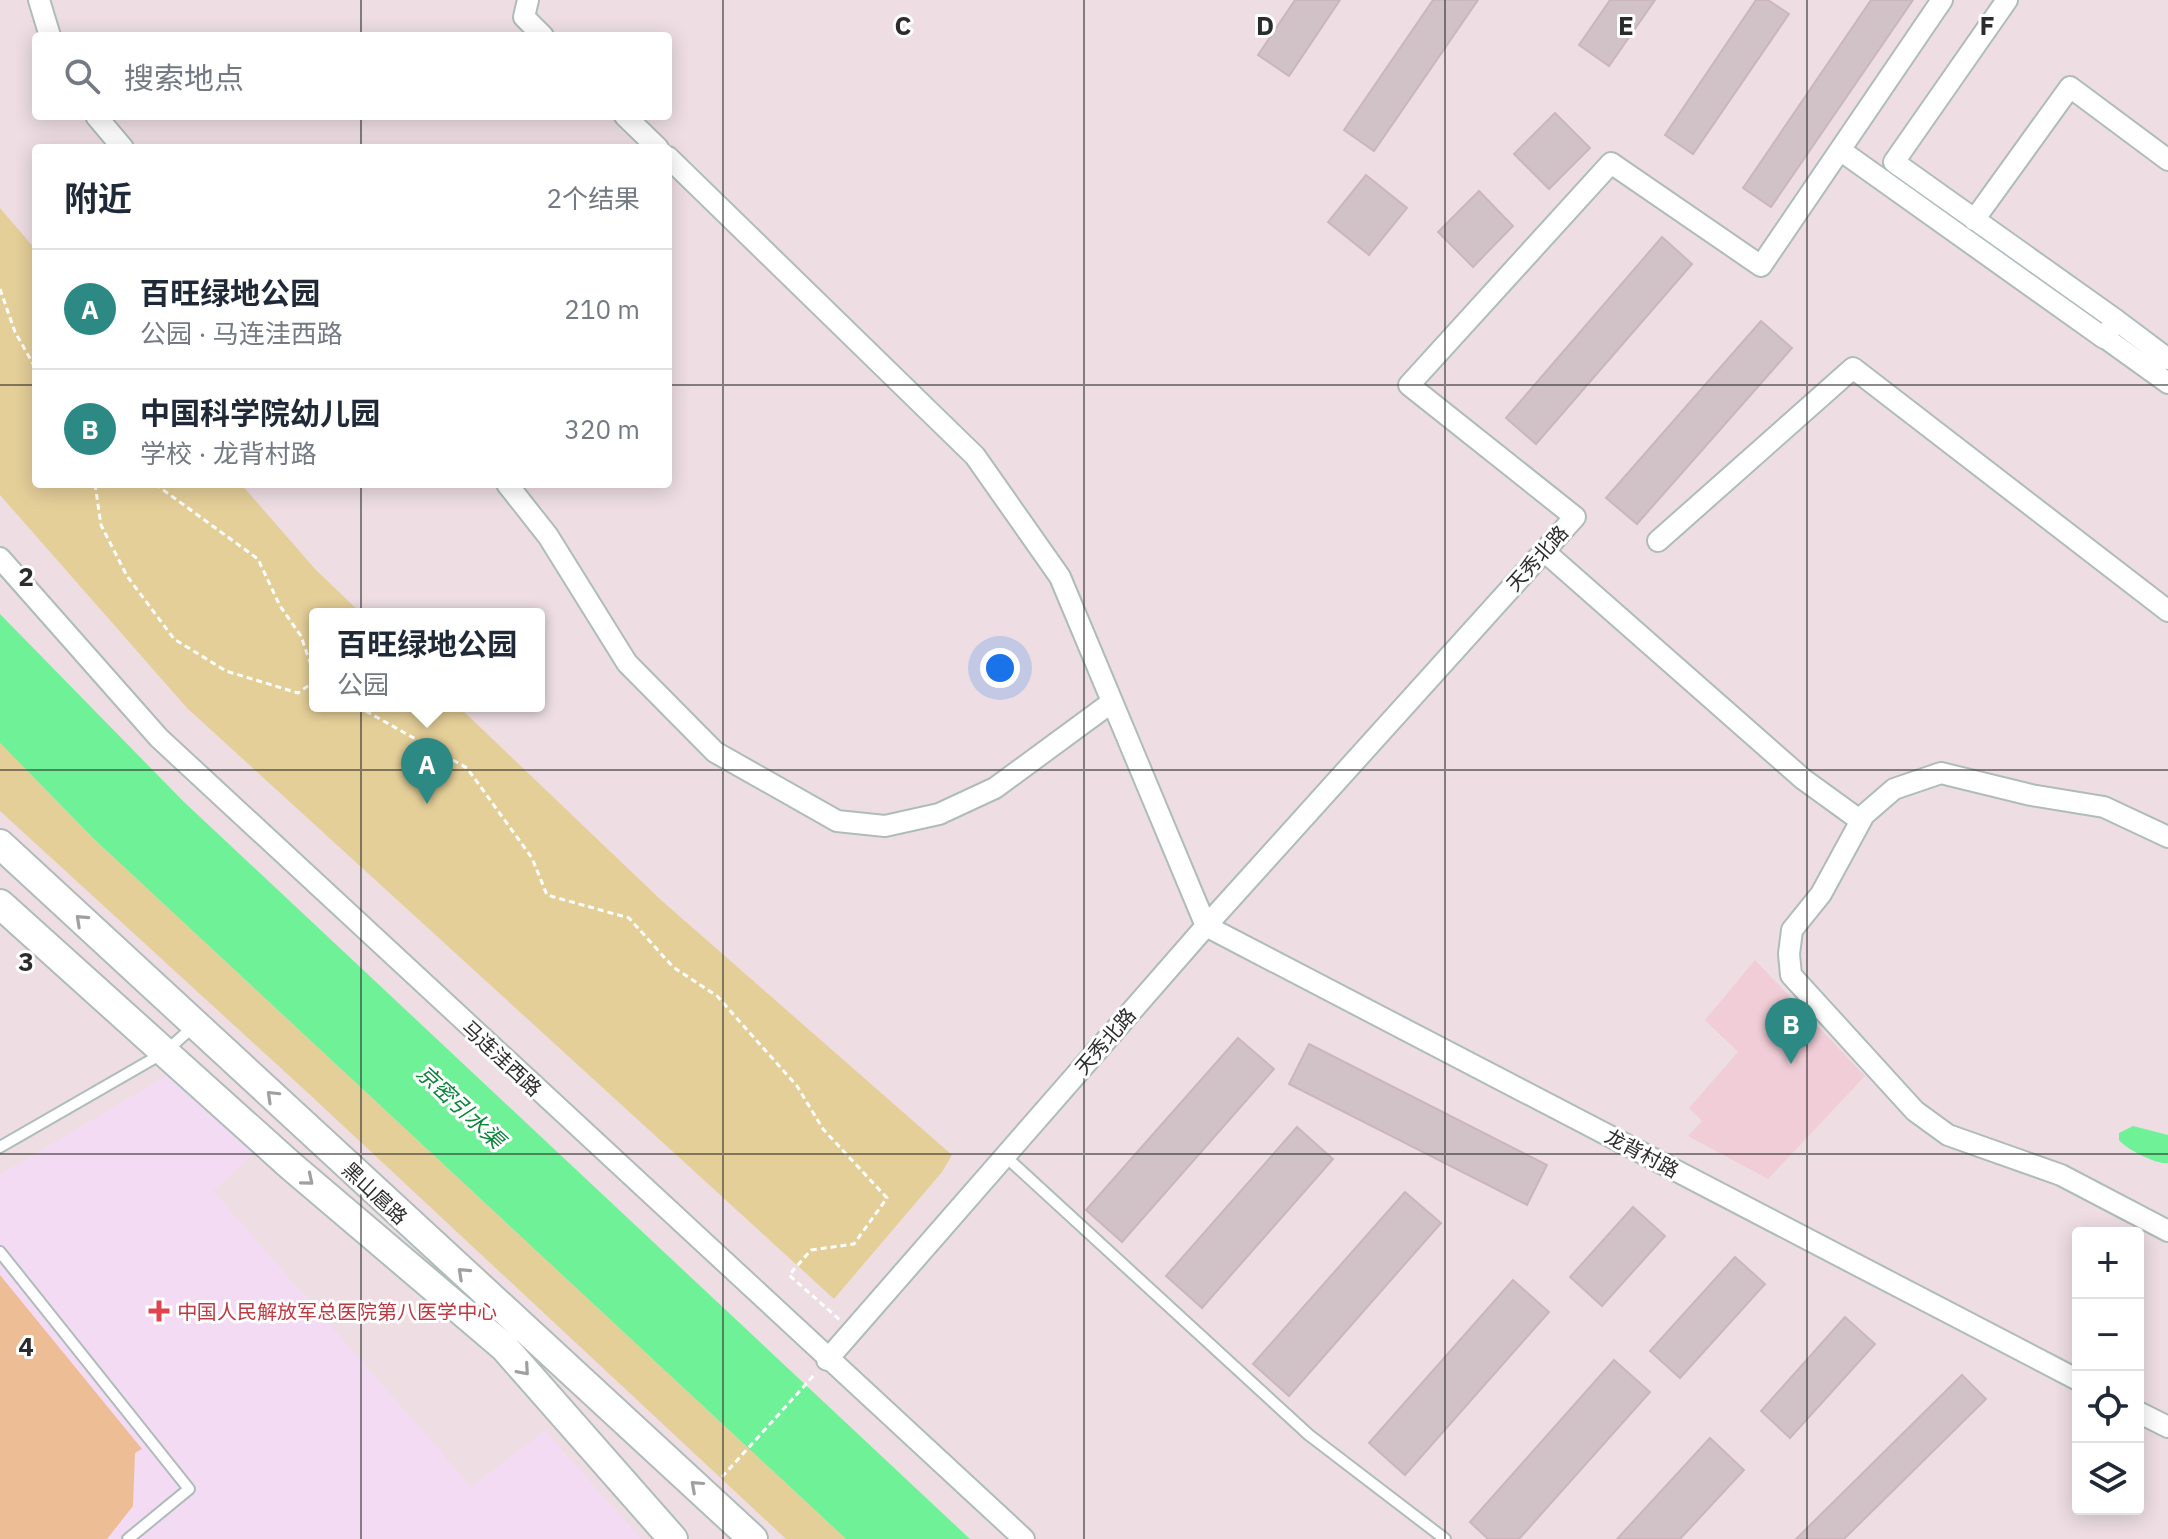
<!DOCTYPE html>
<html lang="zh">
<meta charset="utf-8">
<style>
body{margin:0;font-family:"IBM Plex Sans","Noto Sans SC",sans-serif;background:#f2f2f3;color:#1f2937}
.controls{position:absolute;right:24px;bottom:24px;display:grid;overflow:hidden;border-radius:8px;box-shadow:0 4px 20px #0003}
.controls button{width:72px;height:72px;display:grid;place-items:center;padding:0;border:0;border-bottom:2px solid #e0e1e3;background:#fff;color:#1f2937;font:40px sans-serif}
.you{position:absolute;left:1000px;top:668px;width:28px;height:28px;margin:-20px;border:6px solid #fff;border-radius:50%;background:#1a73e8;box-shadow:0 0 0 12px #1a73e833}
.badge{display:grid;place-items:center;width:52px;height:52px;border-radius:50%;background:#2c8984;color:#fff;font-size:26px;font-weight:700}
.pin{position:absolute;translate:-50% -66px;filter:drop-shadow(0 2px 4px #0008)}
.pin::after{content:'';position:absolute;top:42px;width:28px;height:24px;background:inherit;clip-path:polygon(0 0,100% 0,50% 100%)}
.popup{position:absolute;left:309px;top:608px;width:236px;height:104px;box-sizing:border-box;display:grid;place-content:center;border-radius:8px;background:#fff;filter:drop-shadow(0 2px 6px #0005);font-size:26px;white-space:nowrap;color:#747a83}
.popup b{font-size:30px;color:#1f2937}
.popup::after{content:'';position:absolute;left:50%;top:100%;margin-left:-16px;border:16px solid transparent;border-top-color:#fff}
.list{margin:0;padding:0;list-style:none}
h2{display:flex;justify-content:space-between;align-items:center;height:104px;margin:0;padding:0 32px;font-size:34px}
h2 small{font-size:26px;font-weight:400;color:#747a83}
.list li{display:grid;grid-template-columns:52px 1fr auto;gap:24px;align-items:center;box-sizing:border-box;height:120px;padding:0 32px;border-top:2px solid #e0e1e3}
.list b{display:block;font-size:30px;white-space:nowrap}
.list p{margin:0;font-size:26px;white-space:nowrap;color:#747a83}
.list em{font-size:26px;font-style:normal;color:#747a83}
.icon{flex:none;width:44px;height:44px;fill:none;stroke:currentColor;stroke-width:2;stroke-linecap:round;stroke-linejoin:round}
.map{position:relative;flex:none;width:2168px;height:1539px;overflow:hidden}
.search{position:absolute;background:#fff;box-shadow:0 4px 20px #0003;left:32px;top:32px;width:640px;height:88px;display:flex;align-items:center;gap:20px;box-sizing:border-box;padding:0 28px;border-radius:8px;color:#747a83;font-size:30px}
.panel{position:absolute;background:#fff;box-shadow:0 4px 20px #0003;left:32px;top:144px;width:640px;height:344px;border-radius:8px}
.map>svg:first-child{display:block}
.education{fill:#f0cdd7}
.medical{fill:#f4dbf4}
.green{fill:#e5cf99}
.pitch{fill:#edbe95}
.water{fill:#6ff297}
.building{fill:#d0c2c7;stroke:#cab7bd;stroke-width:2}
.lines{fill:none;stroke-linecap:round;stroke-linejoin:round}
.service-casing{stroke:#aebcba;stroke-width:14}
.minor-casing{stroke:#aebcba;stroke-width:24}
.secondary-casing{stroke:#aebcba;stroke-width:32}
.path{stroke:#fff;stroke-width:3;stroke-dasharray:6 4;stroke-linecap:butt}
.service{stroke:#fff;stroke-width:10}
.minor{stroke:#fff;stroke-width:20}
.secondary{stroke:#fff;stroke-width:28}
.oneway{stroke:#a0a0a0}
.grid{fill:none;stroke:#2c2c2c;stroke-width:2;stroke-opacity:0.55}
.health-dot{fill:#e0444e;stroke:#fff;stroke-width:3}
.labels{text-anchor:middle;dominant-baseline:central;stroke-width:6;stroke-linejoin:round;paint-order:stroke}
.street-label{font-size:20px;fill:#2c2c2c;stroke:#fff}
.health-label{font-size:20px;fill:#be3a42;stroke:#fff;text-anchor:start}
.water-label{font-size:22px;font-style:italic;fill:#0b853a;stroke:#fff}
.grid-label{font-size:26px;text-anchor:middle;font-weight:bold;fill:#2c2c2c;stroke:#fff;stroke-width:6;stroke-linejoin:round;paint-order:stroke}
</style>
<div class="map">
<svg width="2168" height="1539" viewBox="0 0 2168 1539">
<rect width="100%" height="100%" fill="#eedee4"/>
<!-- education -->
<path class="education" d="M1755 960 1865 1076 1768 1179 1688 1136 1702 1121 1689 1108 1738 1052 1705 1020Z"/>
<!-- medical -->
<path class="medical" d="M171 1073 258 1149 213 1191 471 1487 545 1431 641 1539H0V1175Z"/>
<!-- green -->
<path class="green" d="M0 208 36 250V484H241L316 570 362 614H315V706H458L661 900 952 1155 942 1172 834 1299 187 708 0 495Z
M0 743 95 840 846 1539H786L308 1093 0 811Z"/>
<!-- pitch -->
<path class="pitch" d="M0 1275 142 1449 135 1453 133 1506 107 1539H0Z"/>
<!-- water -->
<path class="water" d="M0 614 183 801 970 1539H846L95 840 0 743Z
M2133 1126 2168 1135V1163C2157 1165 2126 1149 2119 1140V1133Z"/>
<!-- building -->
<path class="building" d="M1295 0H1340L1289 76 1258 55Z
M1433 0H1478L1374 151 1344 130Z
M1610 0H1655L1609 66 1579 45Z
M1756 0H1768L1789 14 1693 154 1665 135Z
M1871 0H1913L1771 207 1743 188Z
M1555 113 1590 148 1549 189 1514 154Z
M1366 175 1407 208 1369 255 1328 222Z
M1479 191 1513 226 1473 267 1438 232Z
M1662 237 1692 264 1536 444 1506 418Z
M1761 321 1792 348 1637 524 1606 498Z
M1238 1038 1274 1069 1122 1242 1086 1210Z
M1309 1044 1547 1165 1527 1205 1289 1084Z
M1297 1127 1333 1159 1202 1308 1166 1276Z
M1405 1192 1441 1223 1289 1396 1253 1364Z
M1633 1207 1665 1236 1602 1306 1570 1277Z
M1735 1257 1765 1284 1680 1378 1650 1351Z
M1513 1280 1549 1312 1405 1475 1369 1443Z
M1845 1317 1875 1344 1790 1438 1761 1411Z
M1614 1360 1650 1392 1519 1539H1488L1470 1522Z
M1962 1375 1986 1399 1844 1539H1796Z
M1710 1438 1744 1470 1680 1539H1617Z"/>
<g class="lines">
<!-- service casing -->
<g class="service-casing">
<path id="service" d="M0 1147 165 1052 194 1026
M1005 1156 1309 1435 1445 1539
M0 1252 189 1489 128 1539"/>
</g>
<!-- minor casing -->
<g class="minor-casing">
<path id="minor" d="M39 0 50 36
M528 0 524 17 543 36
M96 116 123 148
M625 116 658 148
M1840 150 2104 338 2116 320 1894 162 2007 0
M668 157 975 456 1060 577 1206 926 2078 1380
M1974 220 2070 87 2168 160
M2116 320 2168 359
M2104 337 2168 383
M507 484 548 536 627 663 715 752 837 821 885 826 939 814 995 788 1112 702
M1658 541 1853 368 2168 611
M1544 551 1803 779 1861 821
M0 558 159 738 1024 1539
M2168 837 2104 807 2031 795 1941 773 1894 789 1864 815 1821 894 1792 930 1789 954 1791 975 1915 1111 1948 1135 2061 1175 2168 1231
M827 1360 1206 926 1575 517 1409 385 1611 163 1761 266 1942 0
M2138 1412 2168 1427"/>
</g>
<!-- secondary casing -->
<g class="secondary-casing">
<path id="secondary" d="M0 844 753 1539
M0 904 291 1166 504 1347 673 1539"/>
</g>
<!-- path -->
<path class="path" d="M0 289 15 332 36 369
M95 484 101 525 127 576 174 639 226 671 298 693 315 681
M155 484 258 559 280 606 301 636 315 677
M357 706 467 768 532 858 547 895 629 918 673 967 717 996 797 1086 823 1129 887 1198 854 1244 811 1250 789 1275 840 1320
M722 1477 816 1373"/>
<!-- service -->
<use href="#service" class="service"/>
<!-- minor -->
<use href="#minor" class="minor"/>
<!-- secondary -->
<use href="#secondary" class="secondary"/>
</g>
<!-- one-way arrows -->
<defs><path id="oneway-chevron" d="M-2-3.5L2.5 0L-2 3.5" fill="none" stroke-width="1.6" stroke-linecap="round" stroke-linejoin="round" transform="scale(2)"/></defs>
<g class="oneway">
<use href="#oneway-chevron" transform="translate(81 920) rotate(-137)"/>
<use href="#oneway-chevron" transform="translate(272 1096) rotate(-136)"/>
<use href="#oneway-chevron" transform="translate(308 1180) rotate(40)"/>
<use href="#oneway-chevron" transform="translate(463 1273) rotate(-137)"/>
<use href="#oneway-chevron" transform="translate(524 1370) rotate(49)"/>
<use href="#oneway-chevron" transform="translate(696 1486) rotate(-138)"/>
</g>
<!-- grid -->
<path class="grid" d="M361 0V36M723 0V1539M1084 0V1539M1445 0V1539M1807 0V1539M361 116V148M0 385H36M668 385H2168M361 484V1539M0 770H2168M0 1154H2168"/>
<!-- markers -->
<path class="health-dot" d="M155 1299h8v8h8v8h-8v8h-8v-8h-8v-8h8z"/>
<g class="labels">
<!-- street labels -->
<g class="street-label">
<text transform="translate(1537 558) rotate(-48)">天秀北路</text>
<text transform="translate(1105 1041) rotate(-49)">天秀北路</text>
<text transform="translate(502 1058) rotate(43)">马连洼西路</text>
<text transform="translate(1642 1153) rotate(28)">龙背村路</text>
<text transform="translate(375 1193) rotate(43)">黑山扈路</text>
</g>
<!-- health labels -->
<g class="health-label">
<text x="177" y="1311">中国人民解放军总医院第八医学中心</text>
</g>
<!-- water labels -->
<g class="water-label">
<text transform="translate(461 1106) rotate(43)">京密引水渠</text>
</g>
</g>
<g class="grid-label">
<text x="903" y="35">C</text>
<text x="1265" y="35">D</text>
<text x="1626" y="35">E</text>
<text x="1987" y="35">F</text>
<text x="26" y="586">2</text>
<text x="26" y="971">3</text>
<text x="26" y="1356">4</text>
</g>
</svg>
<div class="controls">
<button>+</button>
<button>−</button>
<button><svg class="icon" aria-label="locate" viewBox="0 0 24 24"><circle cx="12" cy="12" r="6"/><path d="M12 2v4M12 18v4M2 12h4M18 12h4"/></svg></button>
<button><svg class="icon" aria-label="layers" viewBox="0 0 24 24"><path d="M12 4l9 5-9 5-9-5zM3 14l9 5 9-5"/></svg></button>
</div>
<div class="you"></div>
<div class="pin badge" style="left:427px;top:804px">A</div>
<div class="popup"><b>百旺绿地公园</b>公园</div>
<div class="pin badge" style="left:1791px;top:1064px">B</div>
<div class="search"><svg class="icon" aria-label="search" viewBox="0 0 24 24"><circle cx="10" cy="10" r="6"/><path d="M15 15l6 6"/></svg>搜索地点</div>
<section class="panel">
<h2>附近<small>2个结果</small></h2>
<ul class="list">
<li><span class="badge">A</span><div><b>百旺绿地公园</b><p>公园 · 马连洼西路</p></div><em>210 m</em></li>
<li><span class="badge">B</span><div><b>中国科学院幼儿园</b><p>学校 · 龙背村路</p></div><em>320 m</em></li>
</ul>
</section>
</div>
